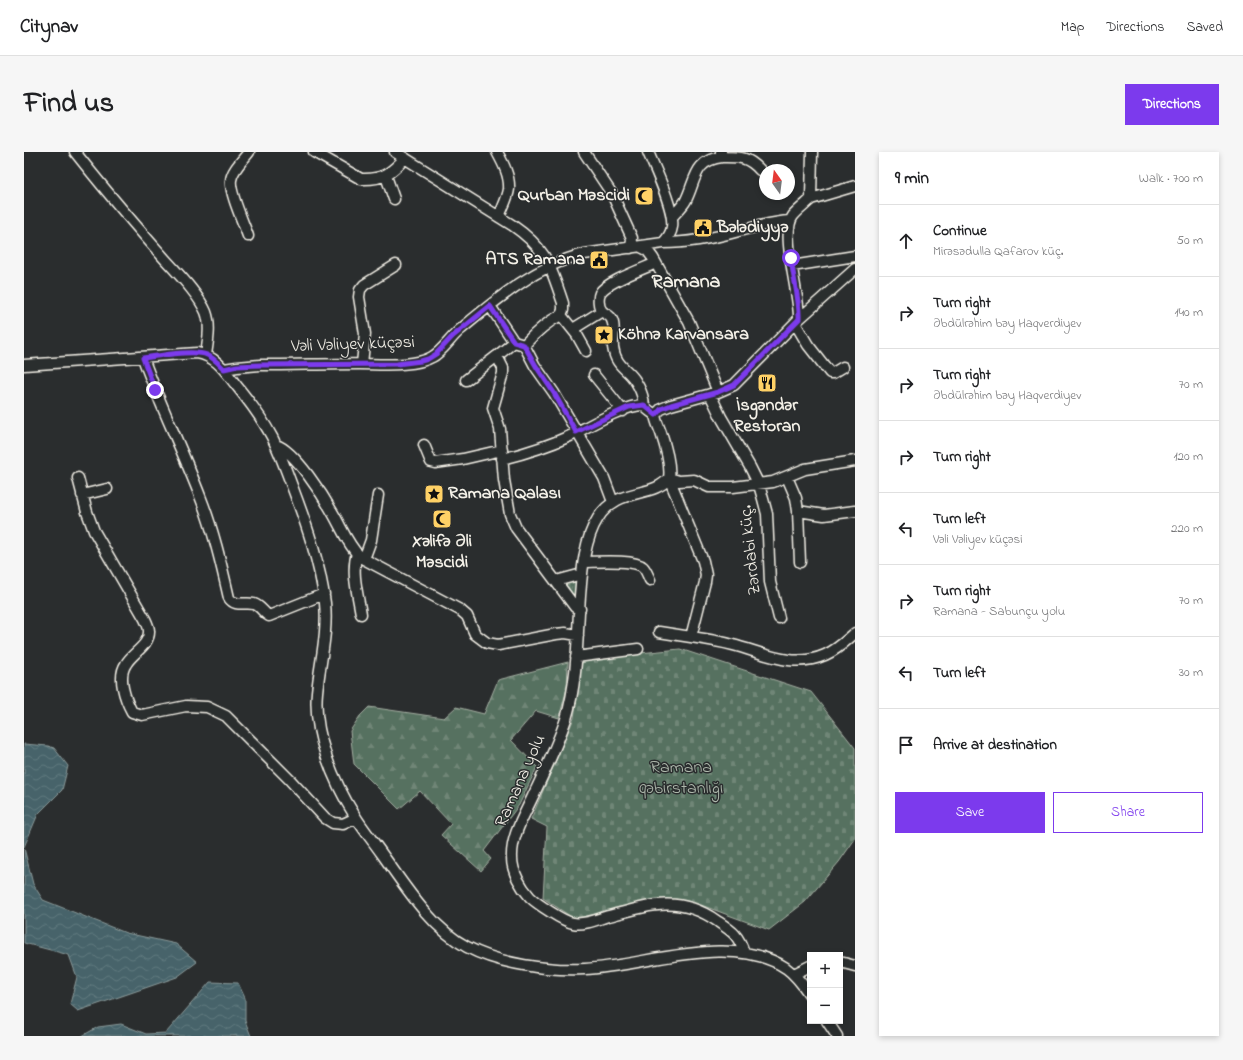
<!DOCTYPE html>
<meta charset="utf-8">
<style>
body{margin:0;font-family:"Indie Flower",sans-serif;background:#f6f6f6;color:#202124}
.controls{position:absolute;right:12px;bottom:12px;display:grid;overflow:hidden;border-radius:0px;box-shadow:0 2px 6px #0003}
.controls button{width:36px;height:36px;display:grid;place-items:center;padding:0;border:0;border-bottom:1px solid #e0e0e0;background:#fff;color:#202124;font:20px sans-serif}
.compass{position:absolute;left:735px;top:12px;width:36px;height:36px;border-radius:50%;background:#fff;box-shadow:0 2px 6px #0003;rotate:346deg}
.stop{position:absolute;width:12px;height:12px;margin:-9px;border:3px solid #7c3aed;border-radius:50%;background:#fff}
.stop.end{background:#7c3aed;border-color:#fff;box-shadow:0 1px 4px #0008}
.list{margin:0;padding:0;list-style:none}
h2{display:flex;justify-content:space-between;align-items:center;height:52px;margin:0;padding:0 16px;font-size:17px}
h2 small{font-size:13px;font-weight:400;color:#757577}
.list li{display:grid;grid-template-columns:26px 1fr auto;gap:12px;align-items:center;box-sizing:border-box;height:72px;padding:0 16px;border-top:1px solid #e0e0e0}
.list b{display:block;font-size:15px;white-space:nowrap}
.list p{margin:0;font-size:13px;white-space:nowrap;color:#757577}
.list em{font-size:13px;font-style:normal;color:#757577}
.actions{display:flex;gap:8px;padding:12px 16px}
.actions a{flex:1;padding:9px 0;border:1px solid #7c3aed;border-radius:0px;text-align:center;font-size:14px;color:#7c3aed}
.actions .main{background:#7c3aed;color:#fff}
.icon{flex:none;width:22px;height:22px;fill:none;stroke:currentColor;stroke-width:2;stroke-linecap:round;stroke-linejoin:round}
.map{position:relative;flex:none;width:831px;height:884px;overflow:hidden;border-radius:0px}
header{display:flex;align-items:center;gap:24px;box-sizing:border-box;height:56px;padding:0 20px;background:#fff;border-bottom:1px solid #e0e0e0}
header strong{font-size:19px}
nav{display:flex;gap:22px;margin-inline-start:auto;font-size:14px}
.intro{display:flex;align-items:center;justify-content:space-between;box-sizing:border-box;height:96px;padding:0 24px}
h1{margin:0;font-size:28px}
.button{padding:10px 18px;border-radius:0px;background:#7c3aed;color:#fff;font-size:14px;font-weight:700}
main{display:flex;gap:24px;padding:0 24px}
aside{flex:1;background:#fff;border-radius:0px;box-shadow:0 2px 6px #0003}
.map>svg:first-child{display:block}
.grass{fill:url(#grass-tufts);stroke:#a6b1a4}
.forest{fill:url(#forest-firs);stroke:#a6b1a4}
.cemetery{fill:url(#cemetery-stones);stroke:#a6b1a4}
.water{fill:url(#water-waves);stroke:#8c9c9c}
.lines{fill:none;stroke-linecap:round;stroke-linejoin:round}
.minor-casing{stroke:#f4f1e8;stroke-width:13}
.minor{stroke:#2a2d2e;stroke-width:10}
.route{stroke:#7c3aed;stroke-width:5}
.labels{text-anchor:middle;dominant-baseline:central;stroke-width:3;stroke-linejoin:round;paint-order:stroke}
.poi-label{font-size:18px;font-weight:bold;fill:#f4f1e8;stroke:#2a2d2e;text-anchor:start}
.street-label{font-size:18px;fill:#f4f1e8;stroke:#2a2d2e}
.park-label{font-size:18px;fill:#adb7ab;stroke:#2a2d2e}
.quarter-label{font-size:20px;font-weight:bold;fill:#f4f1e8;stroke:#2a2d2e}
</style>
<header>
<strong>Citynav</strong>
<nav><a>Map</a><a>Directions</a><a>Saved</a></nav>
</header>
<div class="intro"><h1>Find us</h1><a class="button">Directions</a></div>
<main>
<div class="map">
<svg width="831" height="884" viewBox="0 0 831 884">
<defs>
<pattern id="grass-tufts" width="24" height="20" patternUnits="userSpaceOnUse"><rect width="24" height="20" fill="#577160"/><path d="M3 7l-1-3M5 7V3M7 7l1-3M15 17l-1-3M17 17v-4M19 17l1-3" fill="none" stroke="#708677"/></pattern>
<pattern id="forest-firs" width="22" height="20" patternUnits="userSpaceOnUse"><rect width="22" height="20" fill="#577160"/><path d="M5 1l3.5 6h-7zM16 11l3.5 6h-7z" fill="#708677"/></pattern>
<pattern id="cemetery-stones" width="16" height="16" patternUnits="userSpaceOnUse"><rect width="16" height="16" fill="#577160"/><path d="M2 7V4a2 2 0 0 1 4 0v3zM10 15v-3a2 2 0 0 1 4 0v3z" fill="#708677"/></pattern>
<pattern id="water-waves" width="16" height="10" patternUnits="userSpaceOnUse"><rect width="16" height="10" fill="#46636a"/><path d="M0 5q4-4 8 0t8 0" fill="none" stroke="#617a7f"/></pattern>
</defs>
<rect width="100%" height="100%" fill="#2a2d2e"/>
<filter id="ink" filterUnits="userSpaceOnUse"><feTurbulence type="fractalNoise" baseFrequency=".025" numOctaves="2"/><feDisplacementMap in="SourceGraphic" scale="8" xChannelSelector="R" yChannelSelector="G"/><feConvolveMatrix kernelMatrix="1 2 1 2 8 2 1 2 1" color-interpolation-filters="sRGB"/></filter>
<g filter="url(#ink)">
<!-- grass -->
<path class="grass" d="M555 427 553 447 549 448 538 430Z"/>
<!-- forest -->
<path class="forest" d="M544 510 543 536 535 566 512 559 487 588 513 615 495 653 460 699 467 707 457 719 417 683 427 672 396 639 375 657 330 612 326 579 336 564 345 555 420 566 432 555 460 562 474 528Z"/>
<!-- cemetery -->
<path class="cemetery" d="M656 497 787 540 831 596V687L815 710 781 750 745 778 669 750 652 748 632 749 606 753 567 764 549 766 519 746 523 675 507 667 550 566 558 510 616 501Z"/>
<!-- water -->
<path class="water" d="M0 592 24 594 30 596 44 614 38 638 14 662 0 695Z
M0 696 9 732 19 748 102 781 152 792 173 810 153 825 54 859 46 852 53 825 45 803 0 791Z
M186 830 214 831 221 846V869L227 884H58L74 875 97 872 122 882 142 881Z"/>
<g class="lines">
<!-- minor casing -->
<g class="minor-casing">
<path id="minor" d="M51 0C77 33 105 66 133 98 148 116 173 139 182 160 187 173 184 189 182 203
M290 0 337 27C359 28 367 21 381 6
M371 0 488 73C523 97 526 113 539 151V158L537 163 553 183 562 199
M473 0C479 11 486 24 485 37 484 46 478 56 475 65
M560 0 588 42 608 86 607 96
M698 5C715 5 723 4 736 18
M362 24 370 47
M787 47 831 34
M648 65C653 59 659 54 662 48 672 28 670 8 698 5L697 0
M224 84C220 72 205 40 207 28 208 18 219 8 225 0
M639 91C664 91 690 86 715 79 732 75 748 70 766 69
M617 95 623 98 629 106 665 170 694 240
M768 114 831 104
M466 154 490 190 473 204 479 216V221L469 256 476 277 480 328 486 362 492 376 551 455 556 457
M775 167C776 144 756 81 769 64 774 58 781 53 787 47L788 0
M771 171 784 193 806 221H809L819 215
M549 177 578 159
M490 190 500 193 511 214 530 241 580 326 589 350
M500 193C511 181 523 170 537 163
M119 206C136 253 158 297 176 344 189 377 197 411 205 446 211 455 221 450 230 452 237 454 239 461 245 464L300 442
M338 212 341 182 335 145 336 138 340 133 372 113
M0 213 173 201C192 204 201 219 212 233 225 249 239 268 248 285 256 301 262 318 268 334 282 371 296 411 301 451 304 481 296 510 293 540 289 581 309 629 331 664 339 677 349 689 358 702 381 734 407 776 443 795 475 812 524 819 561 817 621 814 708 780 762 816 772 823 779 833 786 843
M200 217 213 215 236 213C269 213 303 212 336 212 356 212 391 215 408 205 418 200 427 185 437 177 473 147 513 113 560 102L639 91C643 87 647 82 648 75 651 58 631 17 624 0
M570 223 599 259
M442 228 473 204
M686 242 697 265 726 315 735 333 739 347 743 362 746 430 755 466
M631 263C632 270 635 275 637 281 641 293 647 314 645 326L679 409 682 423 681 430 667 485 635 480
M631 263 637 257 647 253 694 240 710 233 775 167 831 117
M631 263C628 260 621 257 620 253 619 251 620 249 619 247 618 241 615 235 612 230 604 216 592 216 589 195 588 187 592 176 588 168 586 162 581 163 578 159 574 155 574 145 576 141 582 130 619 117 632 111
M252 293C271 299 300 345 310 363 318 377 324 393 336 405L436 458 443 464 451 482 463 491 474 493 532 482 541 481 554 483
M400 293 407 310 411 311 439 307 478 298
M478 307C502 301 524 294 546 284 565 274 600 253 620 253
M763 325 772 346 774 359 800 363 831 359
M54 326 63 360 70 379 121 467C123 471 125 475 125 479 126 493 108 501 102 512 93 525 101 547 108 560L118 563 162 554 183 555 202 564 266 628 301 666 309 671 319 672 332 666
M645 326C628 347 594 334 574 366 560 388 558 419 556 444 553 485 554 527 542 567 533 594 521 619 509 644 500 664 487 684 488 706 488 720 497 735 506 745 512 751 540 770 549 771 560 773 572 768 581 765 623 754 654 742 693 769 708 779 715 783 720 801
M645 326 655 329 670 328 685 335H709L749 330 781 317 831 309
M58 343 83 337
M774 359 776 410
M333 401C327 420 334 443 337 462
M340 407 347 388 354 343
M560 410C572 410 610 407 619 415 622 418 624 424 626 428
M532 429 558 422
M667 485C681 487 695 489 709 493 740 501 769 517 801 503 813 498 822 489 831 481
M552 505 614 497
M816 810 831 814
M770 822 786 814
M803 869 813 884"/>
</g>
<!-- minor -->
<use href="#minor" class="minor"/>
</g>
</g>
<g class="lines" filter="url(#ink)">
<!-- route -->
<path class="route" d="M131 238 119 206C134 204 170 197 183 203 190 206 195 212 200 217L213 214 236 213 373 212 397 209 404 207 412 202 429 184 466 154 490 190 500 193 512 214 530 241 552 280 605 255 620 253 632 263 637 257 647 253 694 240 710 233 775 167C776 148 769 126 767 106"/>
</g>
<!-- icons -->
<defs>
<g id="mosque-square" transform="scale(1)"><rect x="-9" y="-9" width="18" height="18" rx="4" fill="#ffd166" stroke="#2a2d2e"/><path d="M3.5-4.9A6 6 0 1 0 3.5 4.9A5 5 0 1 1 3.5-4.9Z" fill="#111"/></g>
<g id="civic-square" transform="scale(1)"><rect x="-9" y="-9" width="18" height="18" rx="4" fill="#ffd166" stroke="#2a2d2e"/><path d="M-.6-6.5H3V-4.5H.6V-3L4-1V1h2V6H-6V1h2V-1L-.6-3ZM-1.2 2.5V6h2.4V2.5Z" fill="#111"/></g>
<g id="sight-square" transform="scale(1)"><rect x="-9" y="-9" width="18" height="18" rx="4" fill="#ffd166" stroke="#2a2d2e"/><path d="M0-6L1.8-2.2L6-1.7L2.9 1.2L3.7 5.4L0 3.3L-3.7 5.4L-2.9 1.2L-6-1.7L-1.8-2.2Z" fill="#111"/></g>
<g id="restaurant-square" transform="scale(1)"><rect x="-9" y="-9" width="18" height="18" rx="4" fill="#ffd166" stroke="#2a2d2e"/><path d="M-5-6h1v4h1v-4h1v4h1v-4h1v5L-1.5 .5V6h-2V.5L-5-1ZM5-6V6H3V1.5H1.5Q1.5-4 5-6Z" fill="#111"/></g>
</defs>
<g fill-rule="evenodd">
<use href="#mosque-square" x="620" y="44"/>
<use href="#civic-square" x="679" y="76"/>
<use href="#civic-square" x="575" y="108"/>
<use href="#sight-square" x="580" y="183"/>
<use href="#restaurant-square" x="743" y="231"/>
<use href="#sight-square" x="410" y="342"/>
<use href="#mosque-square" x="418" y="367"/>
</g>
<g class="labels">
<!-- poi labels -->
<g class="poi-label">
<text x="606" y="44" text-anchor="end">Qurban Məscidi</text>
<text x="693" y="76">Bələdiyyə</text>
<text x="561" y="108" text-anchor="end">ATS Ramana</text>
<text x="594" y="183">Köhnə Karvansara</text>
<text x="743" y="254" text-anchor="middle">İsgəndər<tspan x="743" dy="21">Restoran</tspan></text>
<text x="424" y="342">Ramana Qalası</text>
<text x="418" y="390" text-anchor="middle">Xəlifə Əli<tspan x="418" dy="21">Məscidi</tspan></text>
</g>
<!-- street labels -->
<g class="street-label">
<text transform="translate(329 193) rotate(-2)">Vəli Vəliyev küçəsi</text>
<text transform="translate(727 398) rotate(-96)">Zərdabi küç.</text>
<text transform="translate(497 629) rotate(-66)">Ramana yolu</text>
</g>
<!-- park labels -->
<g class="park-label">
<text x="657" y="616">Ramana<tspan x="657" dy="21">qəbirstanlığı</tspan></text>
</g>
<!-- quarter labels -->
<g class="quarter-label">
<text x="662" y="130">Ramana</text>
</g>
</g>
</svg>
<div class="controls">
<button>+</button>
<button>−</button>
</div>
<svg class="compass" viewBox="-18 -18 36 36"><path d="M0-13l5 13h-10z" fill="#e53935"/><path d="M0 13l5-13h-10z" fill="#757577"/></svg>
<div class="stop" style="left:767px;top:106px"></div>
<div class="stop end" style="left:131px;top:238px"></div>
</div>
<aside>
<h2>9 min<small>Walk · 700 m</small></h2>
<ul class="list">
<li><svg class="icon" aria-label="ahead" viewBox="0 0 24 24"><path d="M12 20V5M6 11l6-6 6 6"/></svg><div><b>Continue</b><p>Mirəsədulla Qafarov küç.</p></div><em>50 m</em></li>
<li><svg class="icon" aria-label="right" viewBox="0 0 24 24"><path d="M7 20v-9h11M14 6l5 5-5 5"/></svg><div><b>Turn right</b><p>Əbdülrəhim bəy Haqverdiyev</p></div><em>140 m</em></li>
<li><svg class="icon" aria-label="right" viewBox="0 0 24 24"><path d="M7 20v-9h11M14 6l5 5-5 5"/></svg><div><b>Turn right</b><p>Əbdülrəhim bəy Haqverdiyev</p></div><em>70 m</em></li>
<li><svg class="icon" aria-label="right" viewBox="0 0 24 24"><path d="M7 20v-9h11M14 6l5 5-5 5"/></svg><div><b>Turn right</b></div><em>120 m</em></li>
<li><svg class="icon" aria-label="left" viewBox="0 0 24 24"><path d="M17 20v-9H6M10 6l-5 5 5 5"/></svg><div><b>Turn left</b><p>Vəli Vəliyev küçəsi</p></div><em>220 m</em></li>
<li><svg class="icon" aria-label="right" viewBox="0 0 24 24"><path d="M7 20v-9h11M14 6l5 5-5 5"/></svg><div><b>Turn right</b><p>Ramana - Sabunçu yolu</p></div><em>70 m</em></li>
<li><svg class="icon" aria-label="left" viewBox="0 0 24 24"><path d="M17 20v-9H6M10 6l-5 5 5 5"/></svg><div><b>Turn left</b></div><em>30 m</em></li>
<li><svg class="icon" aria-label="arrive" viewBox="0 0 24 24"><path d="M6 21V4h12l-3 4 3 4H6"/></svg><div><b>Arrive at destination</b></div></li>
</ul>
<div class="actions"><a class="main">Save</a><a>Share</a></div>
</aside>
</main>
